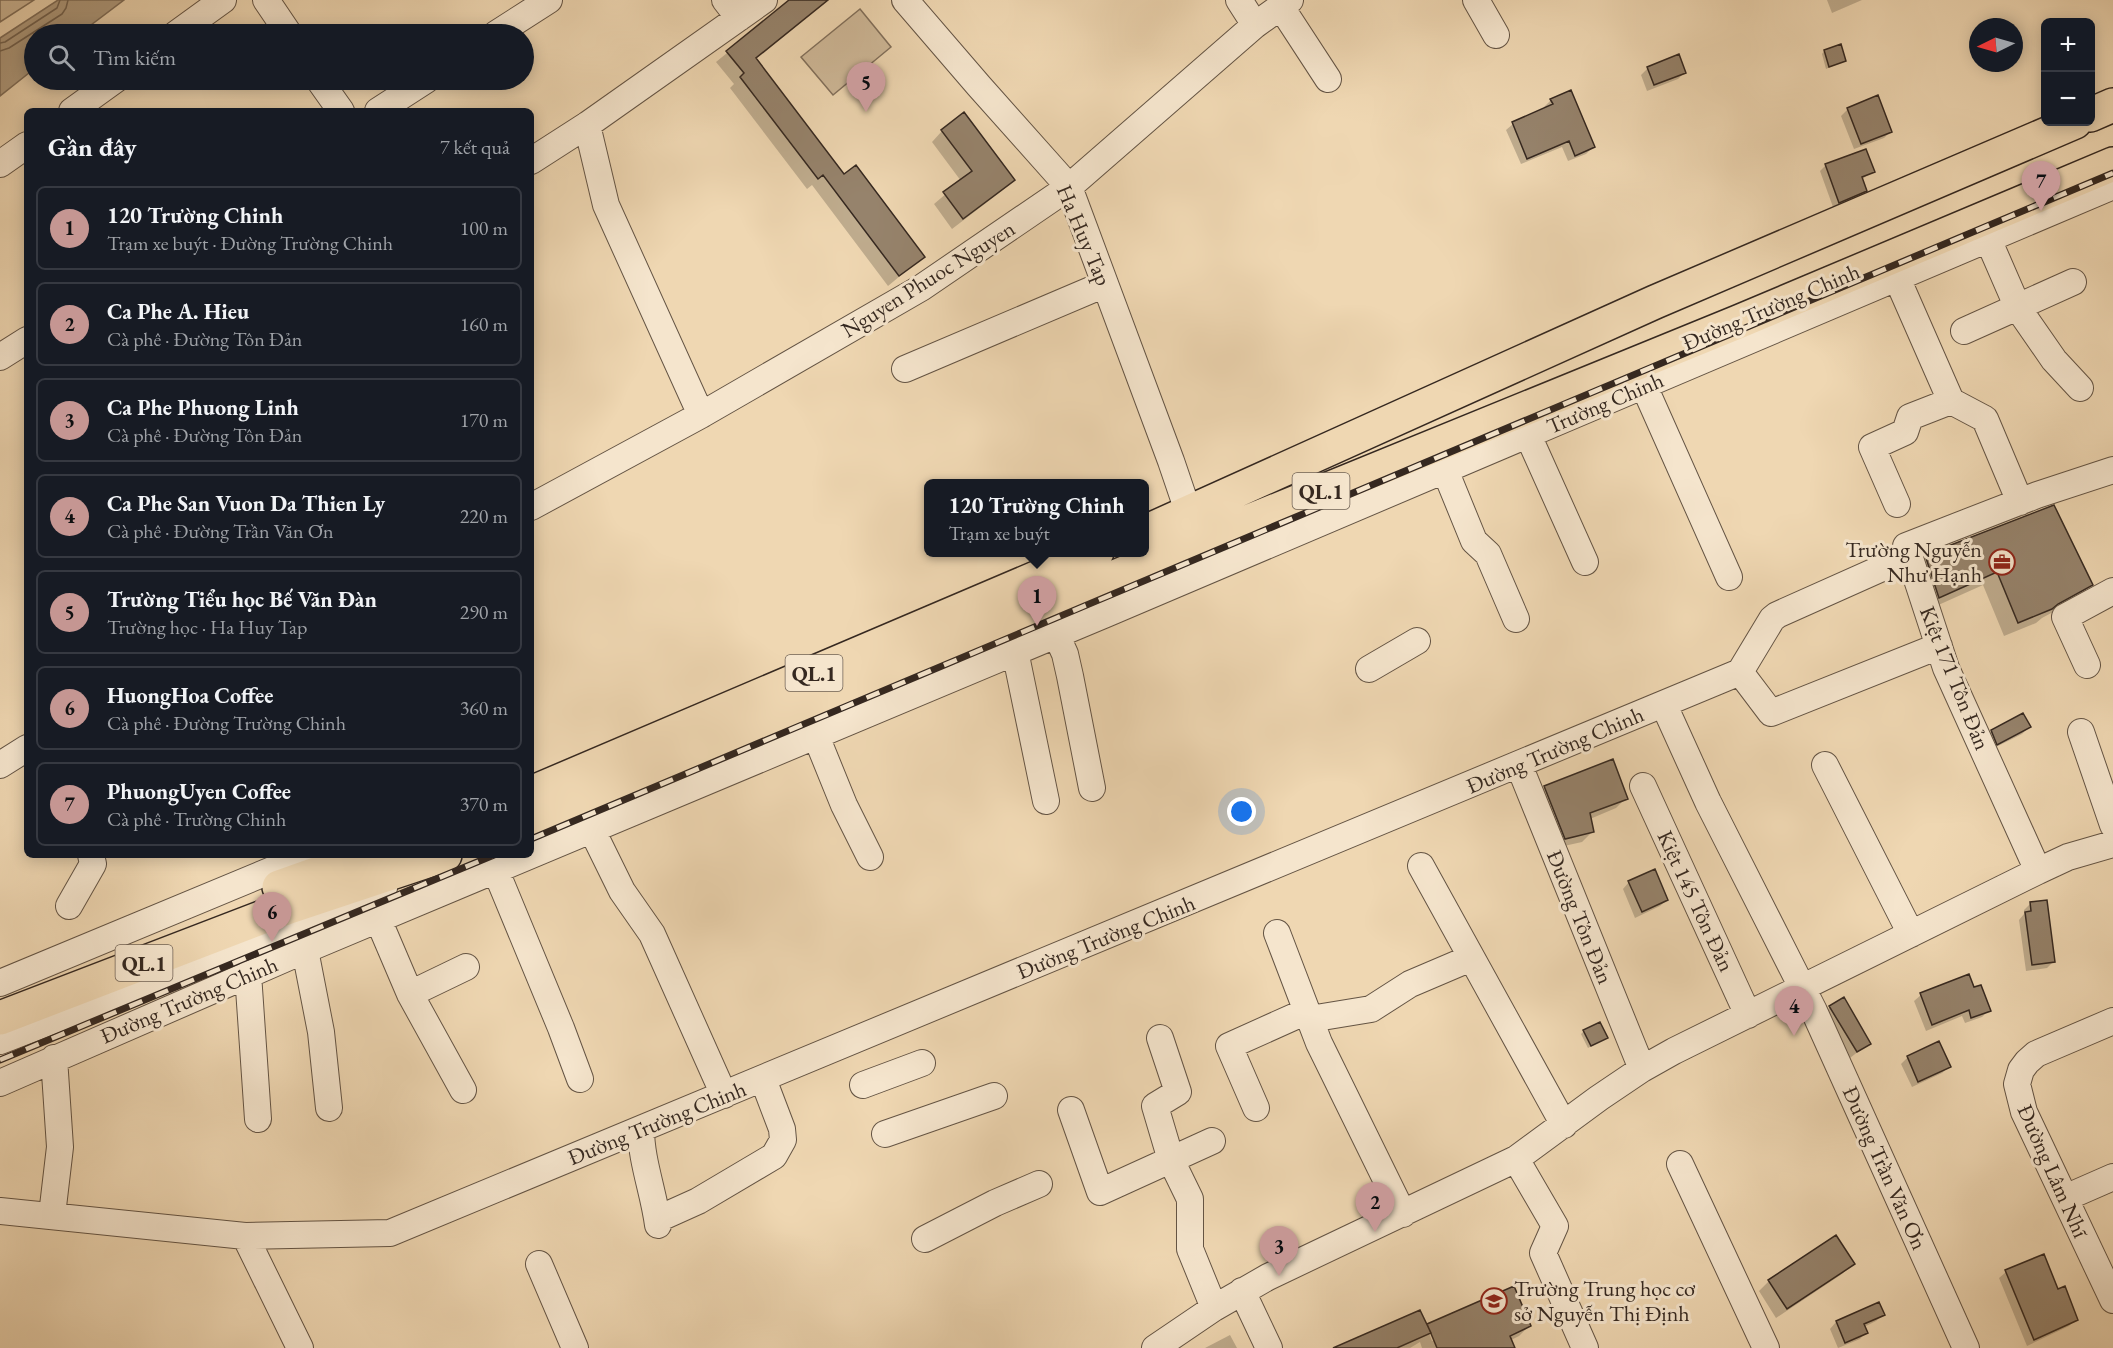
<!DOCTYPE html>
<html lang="vi">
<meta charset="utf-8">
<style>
body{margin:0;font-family:"EB Garamond",serif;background:#242831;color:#f1f3f6}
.controls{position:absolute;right:18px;top:18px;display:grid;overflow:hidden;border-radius:9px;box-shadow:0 3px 15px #0003}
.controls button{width:54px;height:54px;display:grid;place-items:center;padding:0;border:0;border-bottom:2px solid #363941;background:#171b24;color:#f1f3f6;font:30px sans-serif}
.compass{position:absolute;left:1969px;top:18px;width:54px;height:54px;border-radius:50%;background:#171b24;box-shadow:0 3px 15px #0003;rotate:265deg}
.you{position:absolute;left:1242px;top:812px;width:21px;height:21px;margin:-15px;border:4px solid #fff;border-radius:50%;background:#1a73e8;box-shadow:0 0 0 9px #1a73e833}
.badge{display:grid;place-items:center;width:39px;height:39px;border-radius:50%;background:#c59692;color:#111;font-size:20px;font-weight:700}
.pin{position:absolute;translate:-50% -50px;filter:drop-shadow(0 2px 3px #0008)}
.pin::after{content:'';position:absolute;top:32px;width:21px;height:18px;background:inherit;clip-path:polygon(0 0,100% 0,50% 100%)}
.popup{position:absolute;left:924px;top:479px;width:225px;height:78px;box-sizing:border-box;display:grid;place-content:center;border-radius:9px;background:#171b24;filter:drop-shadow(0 2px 4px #0005);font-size:20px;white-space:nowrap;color:#9ea1a6}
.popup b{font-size:22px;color:#f1f3f6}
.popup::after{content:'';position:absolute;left:50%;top:100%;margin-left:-12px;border:12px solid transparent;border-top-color:#171b24}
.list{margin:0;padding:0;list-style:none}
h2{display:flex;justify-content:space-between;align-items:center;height:78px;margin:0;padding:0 24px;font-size:26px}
h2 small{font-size:20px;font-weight:400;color:#9ea1a6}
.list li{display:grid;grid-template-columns:39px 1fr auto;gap:18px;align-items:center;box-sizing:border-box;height:84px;margin:0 12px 12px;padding:0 12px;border:2px solid #363941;border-radius:9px}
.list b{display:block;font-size:22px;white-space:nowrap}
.list p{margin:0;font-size:20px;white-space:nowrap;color:#9ea1a6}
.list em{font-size:20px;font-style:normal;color:#9ea1a6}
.icon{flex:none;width:33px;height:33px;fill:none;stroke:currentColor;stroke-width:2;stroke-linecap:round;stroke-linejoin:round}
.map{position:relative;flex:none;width:2113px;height:1348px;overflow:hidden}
.search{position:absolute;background:#171b24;box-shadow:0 3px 15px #0003;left:24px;top:24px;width:510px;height:66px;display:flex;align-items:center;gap:15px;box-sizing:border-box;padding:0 21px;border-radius:33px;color:#9ea1a6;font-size:22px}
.panel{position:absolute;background:#171b24;box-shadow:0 3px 15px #0003;left:24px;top:108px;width:510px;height:750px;border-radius:9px}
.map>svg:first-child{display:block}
.green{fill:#cfb999;stroke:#82705c;stroke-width:1.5}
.water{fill:#b09c80;stroke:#7f6e5a;stroke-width:1.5}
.shadow{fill:#0003;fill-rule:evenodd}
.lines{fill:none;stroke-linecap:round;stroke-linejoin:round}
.shore{stroke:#726250;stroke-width:1.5}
.building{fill:#96836c;stroke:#352820;stroke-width:1.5}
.minor-casing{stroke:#645444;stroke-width:28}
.highway-casing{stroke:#352820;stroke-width:36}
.minor{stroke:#f5e5cd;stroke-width:26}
.highway{stroke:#efd7b2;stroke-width:33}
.rail-casing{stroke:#352820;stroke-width:7}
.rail{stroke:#f5e5cd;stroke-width:4.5;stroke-dasharray:14;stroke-linecap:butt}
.labels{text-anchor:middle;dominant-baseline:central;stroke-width:6;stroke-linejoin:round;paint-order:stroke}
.shield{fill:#f5e5cd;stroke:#6f6154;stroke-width:1.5}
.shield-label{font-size:21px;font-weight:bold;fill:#352820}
.street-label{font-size:22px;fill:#352820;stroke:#f5e5cd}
.poi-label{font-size:22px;fill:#352820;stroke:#f5e5cd;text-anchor:end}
</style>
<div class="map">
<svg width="2113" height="1348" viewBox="0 0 2113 1348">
<rect width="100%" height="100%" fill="#efd7b2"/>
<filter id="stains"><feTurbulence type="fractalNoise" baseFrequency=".00333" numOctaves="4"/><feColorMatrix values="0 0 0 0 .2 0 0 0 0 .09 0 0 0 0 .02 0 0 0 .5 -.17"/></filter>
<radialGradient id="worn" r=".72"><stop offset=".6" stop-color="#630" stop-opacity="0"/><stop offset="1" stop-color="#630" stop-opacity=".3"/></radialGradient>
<!-- green -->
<path class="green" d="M0 0H34L0 22Z
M860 9 891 47 833 95 801 57Z"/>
<!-- water -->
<path class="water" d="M58 0H124L79 34H34V69L0 96V38Z"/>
<!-- shadow -->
<path class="shadow" d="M792 0H828L755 59 844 176 923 257 888 286 812 185 807 189 730 88 734 84 716 62Z
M1827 0H1862L1832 13Z
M1824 51 1845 60 1826 69 1822 54Z
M1648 68 1685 72 1678 79 1647 91 1641 75Z
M1551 100 1593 147 1586 154 1568 161 1562 147 1521 164 1506 130 1513 124 1545 109 1544 107Z
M1848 109 1891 131 1884 138 1854 149 1841 116Z
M942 131 1013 180 1003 190 952 229 934 204 961 181 932 142Z
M1826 165 1873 171 1861 180 1865 190 1859 196 1833 207 1820 171Z
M1926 556 2091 584 2077 599 2042 618 2036 623 2004 636 1983 585 1925 611 1911 570Z
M2023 715 2029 727 2022 734 1990 750 1985 738 1991 731Z
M1544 787 1626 798 1616 808 1590 819 1592 832 1582 842 1555 848 1534 797Z
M1629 882 1667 900 1660 906 1635 918 1623 889Z
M2031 903 2054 961 2047 968 2026 971 2019 920 2024 914V910Z
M1973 989 1989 1010 1982 1017 1965 1023 1962 1016 1926 1031 1914 1001 1921 995Z
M1830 1007 1869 1043 1850 1058 1824 1014Z
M1584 1031 1603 1040 1588 1048 1581 1034Z
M1908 1057 1949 1067 1942 1073 1912 1087 1901 1064Z
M1853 1264 1842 1274 1776 1318 1759 1291 1769 1281Z
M2006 1272 2058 1291 2076 1319 2069 1326 2027 1346 1999 1278Z
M1513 1288 1529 1326 1519 1336 1511 1340 1514 1348H1422L1420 1342 1410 1348H1337L1426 1327ZM1427 1328H1430L1435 1340 1432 1341Z
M1878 1304 1883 1315 1876 1321 1864 1327 1866 1332 1860 1339 1838 1348 1830 1329 1836 1322Z
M1230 1335 1237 1348H1205Z"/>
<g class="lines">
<!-- shore -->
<path class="shore" d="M0 43 5 42 57 8 60 0
M0 51 9 48 62 14 66 8 68 0"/>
</g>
<!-- building -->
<path class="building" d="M789 0H828L756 58 844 174 856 165 925 257 899 276 823 175 818 179 740 77 744 73 726 51Z
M1841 44 1846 61 1829 67 1824 50Z
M1679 54 1686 73 1654 85 1647 67Z
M1571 90 1595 147 1575 156 1569 141 1527 159 1512 122 1553 104 1550 99Z
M1878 95 1892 132 1861 144 1847 108Z
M964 112 1015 180 963 219 943 192 972 171 941 130Z
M1866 149 1875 172 1862 177 1867 191 1839 203 1825 164Z
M2054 505 2093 585 2058 604 2052 609 2018 623 1997 572 1939 598 1925 555Z
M2023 713 2031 727 1997 745 1991 730Z
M1613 759 1628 799 1590 813 1594 832 1565 839 1544 786Z
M1655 869 1668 900 1642 912 1628 881Z
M2047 900 2055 962 2032 965 2025 912 2031 911 2030 902Z
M1969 974 1974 987 1981 985 1991 1011 1971 1018 1969 1010 1932 1025 1920 993Z
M1844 997 1871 1044 1857 1052 1829 1006Z
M1600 1022 1608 1038 1591 1046 1583 1030Z
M1939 1041 1951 1067 1918 1082 1907 1056Z
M1836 1235 1855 1264 1787 1309 1768 1280Z
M2044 1254 2058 1289 2065 1286 2078 1320 2034 1340 2005 1270Z
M1514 1286 1531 1326 1510 1336 1515 1348H1437L1427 1324Z
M1879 1302 1885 1315 1864 1324 1868 1333 1845 1343 1836 1321Z
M1420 1310 1431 1333 1397 1348H1333Z"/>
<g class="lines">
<!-- minor casing -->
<g class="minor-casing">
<path id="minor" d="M266 0 289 34
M725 0 739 18
M905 0 979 86 1069 187 1171 461 1189 514
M1239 0 1255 25
M1476 0 1496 35
M1281 7 1328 79
M176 34 223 0
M496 34 549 0
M319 80 341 111
M72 111 115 80
M378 111 426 80
M587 125 606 205 701 415
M531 161 587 125 764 0
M0 164 27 145
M1988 239 2018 308 2054 360 2080 388
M1897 278 1951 401 1985 419 2020 502
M1964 331 2073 282
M0 357 27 340
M905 369 1105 284
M1644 386 1729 577
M1528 435 1585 562
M1445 470 1474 541 1488 554 1516 619
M1897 504 1872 447 1905 432 1910 417 1951 401
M531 507 701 415 921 288 1069 187 1255 25 1290 0
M1056 634 1065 654 1070 676 1092 788
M1015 651 1046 801
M2087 665 2065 617 2113 591
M1369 669 1417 641
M1740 672 1772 619 1777 615 1909 556
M1664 705 1708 802 1814 1011 1966 1348
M2081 732 2113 825
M816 736 844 805 870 857
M0 765 27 748
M1519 765 1642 1069
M1825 765 1911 934
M1643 786 1748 1015
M592 830 622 891 652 934 724 1095
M1421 866 1564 1125
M496 871 561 1028 580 1079
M2038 871 1946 668 1906 546 2037 495 2113 470
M69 906 93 864 91 855
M378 919 410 994 463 1090
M1277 933 1319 1043 1403 1214
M305 950 321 1032 329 1108
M248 974 258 1119
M0 983 308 855
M410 994 466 967
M1310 1019 1371 1009 1410 984 1471 958
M2113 1021 2036 1054 2027 1062 2021 1070 2017 1084 2024 1112 2113 1300
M1160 1038 1178 1092 1155 1106 1171 1160 1190 1199V1249L1214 1308
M0 1041 337 911 384 888
M0 1083 305 950 1106 614 2113 186
M863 1085 922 1063
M1256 1108 1229 1046 1307 1011
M1071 1110 1100 1192 1212 1141
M641 1129C641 1161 654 1193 658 1225
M885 1134 994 1096
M1516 1159 1555 1226 1543 1253 1585 1348
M1680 1164 1766 1348
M2065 1198 2113 1177
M0 1211 245 1236 390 1233 1740 672 1771 713 1939 646
M52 1215 60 1147 54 1058
M658 1219 698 1201 774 1156 783 1140 782 1129 763 1079
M245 1236 300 1348
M925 1239 995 1203 1039 1184
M539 1264 575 1348
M1242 1291 1269 1348
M1155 1348 1214 1308 1268 1277 1516 1159 1599 1098 1642 1069 1674 1051 2038 871 2068 857 2113 844"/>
</g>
<!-- highway casing -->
<g class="highway-casing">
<path id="highway" d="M2090 115 2113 105
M1145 532 1655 302 2075 122
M531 793 1097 552
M531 822 1203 540 1738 322 2113 164
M279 887 369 855
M0 1018 289 907 445 855"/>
</g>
<!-- minor -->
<use href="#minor" class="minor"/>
<!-- highway -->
<use href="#highway" class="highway"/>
<!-- rail casing -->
<g class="rail-casing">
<path id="rail" d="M531 839 2113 173
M0 1060 494 855"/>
</g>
<!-- rail -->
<use href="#rail" class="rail"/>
</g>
<!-- icons -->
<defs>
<g id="office-ring" transform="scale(1.35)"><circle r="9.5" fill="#f5e5cd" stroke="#8f2418" stroke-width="1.5"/><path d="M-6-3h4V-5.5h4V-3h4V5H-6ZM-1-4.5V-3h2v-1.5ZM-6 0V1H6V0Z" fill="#8f2418"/></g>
<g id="school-ring" transform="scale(1.35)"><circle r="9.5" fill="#f5e5cd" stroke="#8f2418" stroke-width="1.5"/><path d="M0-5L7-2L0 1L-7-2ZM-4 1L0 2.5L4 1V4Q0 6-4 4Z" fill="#8f2418"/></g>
</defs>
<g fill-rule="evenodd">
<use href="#office-ring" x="2002" y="562"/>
<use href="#school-ring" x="1494" y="1301"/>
</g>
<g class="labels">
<!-- shield labels -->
<g class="shield">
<rect x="1292.5" y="473" width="57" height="36" rx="4.5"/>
<rect x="785.5" y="655" width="57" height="36" rx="4.5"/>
<rect x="115.5" y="945" width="57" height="36" rx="4.5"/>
</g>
<g class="shield-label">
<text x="1321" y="491">QL.1</text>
<text x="814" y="673">QL.1</text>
<text x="144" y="963">QL.1</text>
</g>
<!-- street labels -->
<g class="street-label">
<text transform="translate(1084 235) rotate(67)">Ha Huy Tap</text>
<text transform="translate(928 279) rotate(-32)">Nguyen Phuoc Nguyen</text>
<text transform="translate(1771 307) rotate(-23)">Đường Trường Chinh</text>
<text transform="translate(1605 403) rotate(-23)">Trường Chinh</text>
<text transform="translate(1955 678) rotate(68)">Kiệt 171 Tôn Đản</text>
<text transform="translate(1555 750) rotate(-23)">Đường Trường Chinh</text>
<text transform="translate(1696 901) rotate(65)">Kiệt 145 Tôn Đản</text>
<text transform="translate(1580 917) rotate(68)">Đường Tôn Đản</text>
<text transform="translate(1106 937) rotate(-22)">Đường Trường Chinh</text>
<text transform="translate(189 1000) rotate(-23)">Đường Trường Chinh</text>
<text transform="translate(657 1123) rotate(-22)">Đường Trường Chinh</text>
<text transform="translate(1885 1168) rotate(66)">Đường Trần Văn Ơn</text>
<text transform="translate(2053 1171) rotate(66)">Đường Lâm Nhĩ</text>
</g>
<!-- poi labels -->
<g class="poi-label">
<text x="1982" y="549">Trường Nguyễn<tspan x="1982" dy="25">Như Hạnh</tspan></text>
<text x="1514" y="1288" text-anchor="start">Trường Trung học cơ<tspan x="1514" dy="25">sở Nguyễn Thị Định</tspan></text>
</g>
</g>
<rect width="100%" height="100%" filter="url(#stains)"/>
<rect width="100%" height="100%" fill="url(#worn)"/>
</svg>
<div class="controls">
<button>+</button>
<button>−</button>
</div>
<svg class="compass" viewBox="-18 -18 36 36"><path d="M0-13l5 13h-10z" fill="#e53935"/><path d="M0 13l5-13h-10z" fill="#9ea1a6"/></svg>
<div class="you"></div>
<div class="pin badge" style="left:1037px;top:626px">1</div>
<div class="popup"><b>120 Trường Chinh</b>Trạm xe buýt</div>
<div class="pin badge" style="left:1375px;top:1232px">2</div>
<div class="pin badge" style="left:1279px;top:1276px">3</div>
<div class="pin badge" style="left:1794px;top:1036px">4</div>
<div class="pin badge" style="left:866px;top:112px">5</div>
<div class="pin badge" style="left:272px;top:942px">6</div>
<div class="pin badge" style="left:2041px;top:211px">7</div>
<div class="search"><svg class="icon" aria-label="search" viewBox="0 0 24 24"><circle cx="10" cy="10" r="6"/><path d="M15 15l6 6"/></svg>Tìm kiếm</div>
<section class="panel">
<h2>Gần đây<small>7 kết quả</small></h2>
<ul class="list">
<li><span class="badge">1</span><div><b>120 Trường Chinh</b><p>Trạm xe buýt · Đường Trường Chinh</p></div><em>100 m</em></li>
<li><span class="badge">2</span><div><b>Ca Phe A. Hieu</b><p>Cà phê · Đường Tôn Đản</p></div><em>160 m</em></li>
<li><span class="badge">3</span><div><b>Ca Phe Phuong Linh</b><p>Cà phê · Đường Tôn Đản</p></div><em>170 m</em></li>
<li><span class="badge">4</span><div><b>Ca Phe San Vuon Da Thien Ly</b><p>Cà phê · Đường Trần Văn Ơn</p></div><em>220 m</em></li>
<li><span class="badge">5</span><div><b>Trường Tiểu học Bế Văn Đàn</b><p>Trường học · Ha Huy Tap</p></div><em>290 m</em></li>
<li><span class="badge">6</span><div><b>HuongHoa Coffee</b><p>Cà phê · Đường Trường Chinh</p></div><em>360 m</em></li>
<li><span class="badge">7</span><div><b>PhuongUyen Coffee</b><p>Cà phê · Trường Chinh</p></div><em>370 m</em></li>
</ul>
</section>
</div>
